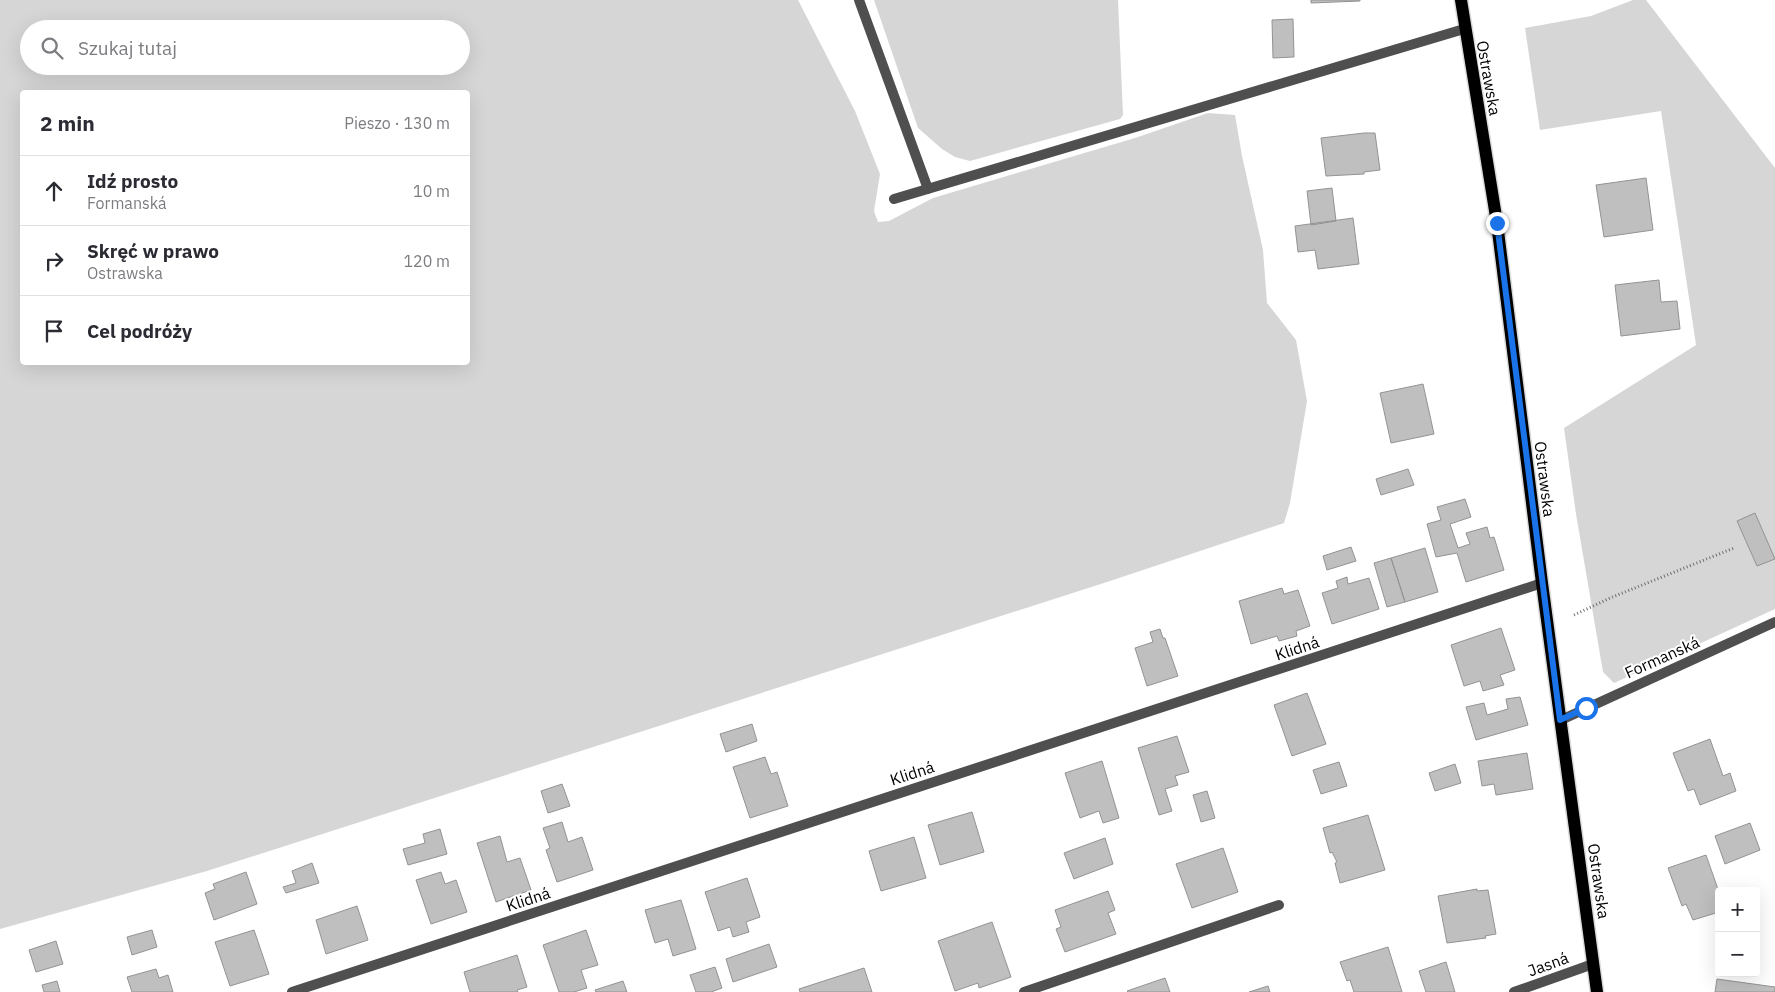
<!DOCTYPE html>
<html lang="pl">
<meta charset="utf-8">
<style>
body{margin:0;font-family:"IBM Plex Sans",sans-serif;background:#f2f2f3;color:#2b2b33}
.controls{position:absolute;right:15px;bottom:15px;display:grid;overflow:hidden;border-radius:5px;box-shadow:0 5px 20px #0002}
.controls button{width:45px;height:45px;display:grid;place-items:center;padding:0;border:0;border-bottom:1px solid #e1e1e2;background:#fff;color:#2b2b33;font:25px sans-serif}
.stop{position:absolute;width:15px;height:15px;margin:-11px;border:4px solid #1a73e8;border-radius:50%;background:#fff}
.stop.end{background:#1a73e8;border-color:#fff;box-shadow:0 1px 5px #0008}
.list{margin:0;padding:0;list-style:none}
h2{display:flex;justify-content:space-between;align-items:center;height:65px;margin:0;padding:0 20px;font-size:21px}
h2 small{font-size:16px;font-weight:400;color:#7c7c81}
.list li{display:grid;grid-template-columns:32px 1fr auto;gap:15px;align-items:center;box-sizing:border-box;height:70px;padding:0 20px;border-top:1px solid #e1e1e2}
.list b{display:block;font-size:19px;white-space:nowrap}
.list p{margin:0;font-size:16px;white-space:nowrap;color:#7c7c81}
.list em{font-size:16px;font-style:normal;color:#7c7c81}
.icon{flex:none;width:28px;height:28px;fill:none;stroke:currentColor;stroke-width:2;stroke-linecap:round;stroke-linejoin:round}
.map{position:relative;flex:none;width:1775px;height:992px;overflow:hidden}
.search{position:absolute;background:#fff;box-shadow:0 5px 20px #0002;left:20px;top:20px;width:450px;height:55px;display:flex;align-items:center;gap:12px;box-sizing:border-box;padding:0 18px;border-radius:28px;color:#7c7c81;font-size:19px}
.panel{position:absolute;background:#fff;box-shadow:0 5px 20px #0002;left:20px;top:90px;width:450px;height:275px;border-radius:5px}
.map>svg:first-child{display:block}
.green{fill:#d6d6d6;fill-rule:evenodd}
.building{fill:#bfbfbf;stroke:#939393}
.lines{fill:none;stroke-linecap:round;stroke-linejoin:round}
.primary-casing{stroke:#dbdbdb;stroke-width:15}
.path{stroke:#717171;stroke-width:3;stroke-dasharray:1 2.5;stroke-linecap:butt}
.lane{stroke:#4f4f4f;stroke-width:10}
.street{stroke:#4f4f4f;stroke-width:10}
.primary{stroke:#000;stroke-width:12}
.route{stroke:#1a73e8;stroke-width:6}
.labels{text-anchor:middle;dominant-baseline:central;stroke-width:4;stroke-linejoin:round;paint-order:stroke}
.street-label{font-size:16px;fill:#000;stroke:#fff}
</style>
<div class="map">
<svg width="1775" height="992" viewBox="0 0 1775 992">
<rect width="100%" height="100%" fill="#fff"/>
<!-- green -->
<path class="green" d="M0 0H798L855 111 880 174 874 211 878 222 889 221 933 198 1135 138 1208 113 1235 115 1242 156 1263 250 1267 303 1296 340 1307 401 1290 503 1284 523 1107 582 207 871 0 929ZM29 29H461V66H29ZM468 92V362H22V92Z
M874 0H1118L1123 115 1120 119 970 161 955 157 942 149 918 128Z
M1633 0H1646L1775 168V609L1614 683 1603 672 1576 514 1564 428 1696 345 1661 111 1540 130 1525 28 1591 16Z"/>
<!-- building -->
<path class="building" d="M1311 0H1360V1L1311 3Z
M1293 19 1294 57 1273 58 1272 20Z
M1364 133H1375L1380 170 1364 172V174L1326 176 1321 138Z
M1646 178 1653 230 1604 237 1596 185Z
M1332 188 1336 221 1311 225 1307 191Z
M1353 218 1359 264 1318 269 1315 250 1298 252 1295 226Z
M1659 280 1661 302 1677 301 1680 329 1621 336 1615 285Z
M1423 384 1434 434 1391 443 1380 393Z
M1408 469 1414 485 1381 495 1376 479Z
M1465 499 1471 517 1450 524 1458 548 1470 544 1466 533 1487 527 1490 538 1494 537 1504 570 1466 582 1457 553 1436 557 1427 524 1441 520 1437 507Z
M1755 513 1775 559 1757 566 1737 521Z
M1351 547 1356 561 1327 570 1323 556Z
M1425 548 1438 592 1405 602 1391 558Z
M1391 558 1405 602 1387 607 1374 563Z
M1347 577 1348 584 1369 578 1379 609 1332 624 1322 593 1338 588 1336 581Z
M1282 588 1284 594 1298 590 1310 626 1296 631 1297 636 1279 641 1277 636 1251 644 1239 601Z
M1501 628 1515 670 1500 675 1504 685 1483 691 1480 681 1464 686 1451 645Z
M1160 629 1163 638H1165L1178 676 1147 686 1135 648 1153 642 1150 632Z
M1307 693 1326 744 1292 756 1274 705Z
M1520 697 1528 725 1476 740 1466 707 1484 703 1487 715 1508 709 1506 699Z
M752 724 757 741 726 752 720 734Z
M1177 736 1189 772 1175 776 1178 785 1165 789 1172 811 1159 815 1138 748Z
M1710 739 1723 776 1730 773 1736 791 1700 805 1694 789 1688 791 1673 753Z
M1527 753 1533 789 1496 795 1494 784 1482 786 1478 761Z
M765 757 771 774 777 772 788 806 750 818 733 767Z
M1102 761 1119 818 1103 823 1099 811 1080 818 1065 773Z
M1339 762 1347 786 1321 794 1313 770Z
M1455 764 1461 783 1435 791 1429 773Z
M562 784 570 806 548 813 541 791Z
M1207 791 1215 818 1201 822 1193 795Z
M972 812 984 852 940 865 928 825Z
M1368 815 1385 870 1340 883 1335 863 1337 862 1332 852 1330 853 1323 828Z
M562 822 568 842 582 837 593 870 557 882 546 850 550 848 543 828Z
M1750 823 1760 850 1725 864 1715 836Z
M440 829 447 854 408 865 403 849 425 843 423 834Z
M500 836 507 862 520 858 531 890 496 902 477 843Z
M914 837 926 878 881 891 869 851Z
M1105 838 1113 864 1074 879 1064 853Z
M1223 848 1238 892 1192 908 1176 864Z
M1706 855 1719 892V912L1693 920 1686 904 1682 906 1668 868Z
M312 863 319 883 286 893 283 887 296 883 292 871Z
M246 872 257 904 214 920 205 893 215 889 213 884Z
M441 872 445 884 456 880 467 912 431 924 416 880Z
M747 878 760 917 746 922 749 932 733 937 730 927 718 931 705 892Z
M1477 889V891L1488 890 1496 934 1485 936 1486 938 1447 943 1438 896Z
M1108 891 1115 910 1108 913 1116 934 1065 952 1056 929 1061 927 1055 910Z
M681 900 696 949 673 956 668 939 655 943 645 910Z
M357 906 368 940 326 954 316 920Z
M992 922 1011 977 979 988 978 983 955 991 938 941Z
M152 930 157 947 132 955 127 937Z
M254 930 269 974 230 986 215 942Z
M586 930 598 965 581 970 587 988 574 992H559L543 945Z
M56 941 63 964 36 972 29 950Z
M769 944 777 967 733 982 726 959Z
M1388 947 1402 992H1354L1350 980 1347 981 1340 962Z
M517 955 527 987 517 990 518 992H470L464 972Z
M1446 962 1455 992H1426L1419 971Z
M715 967 722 988 711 992H696L690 975Z
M864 968 872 992H800L799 989Z
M156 969 159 978 168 975 173 992H132L127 977Z
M1165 978 1170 992H1128L1127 991Z
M1717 979 1775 987V992H1715Z
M57 981 60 992H44L42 985Z
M623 981 627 992H596L595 990Z
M1268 986 1270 992H1249Z"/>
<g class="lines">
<!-- primary casing -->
<g class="primary-casing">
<path id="primary" d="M1461 0 1497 223 1542 583 1597 992"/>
</g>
<!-- path -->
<path class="path" d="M1574 615 1610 598 1734 548"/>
<!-- lane -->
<path class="lane" d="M859 0 928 189
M894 199 1464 29"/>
<!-- street -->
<path class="street" d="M1561 720 1775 622
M292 992 1542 583
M1024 992 1279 905
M1514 992 1593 964"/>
<!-- primary -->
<use href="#primary" class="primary"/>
</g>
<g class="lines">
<!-- route -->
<path class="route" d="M1497 223 1560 720 1586 708"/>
</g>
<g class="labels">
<!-- street labels -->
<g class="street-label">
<text transform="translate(1489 78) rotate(80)">Ostrawska</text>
<text transform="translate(1545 479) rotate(83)">Ostrawska</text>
<text transform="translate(1297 648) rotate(-18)">Klidná</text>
<text transform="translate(1662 657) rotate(-24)">Formanská</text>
<text transform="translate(912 773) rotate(-18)">Klidná</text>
<text transform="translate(1599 881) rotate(82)">Ostrawska</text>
<text transform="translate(528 899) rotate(-18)">Klidná</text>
<text transform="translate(1548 964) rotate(-20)">Jasná</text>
</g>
</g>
</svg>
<div class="controls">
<button>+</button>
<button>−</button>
</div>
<div class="stop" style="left:1586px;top:708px"></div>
<div class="stop end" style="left:1497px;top:223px"></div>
<div class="search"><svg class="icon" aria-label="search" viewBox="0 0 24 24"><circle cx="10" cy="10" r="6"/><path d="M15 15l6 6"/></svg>Szukaj tutaj</div>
<section class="panel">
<h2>2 min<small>Pieszo · 130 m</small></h2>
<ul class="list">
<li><svg class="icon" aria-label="ahead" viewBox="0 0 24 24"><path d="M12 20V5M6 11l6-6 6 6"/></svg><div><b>Idź prosto</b><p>Formanská</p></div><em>10 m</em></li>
<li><svg class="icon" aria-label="right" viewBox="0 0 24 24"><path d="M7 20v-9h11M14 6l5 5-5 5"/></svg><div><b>Skręć w prawo</b><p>Ostrawska</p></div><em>120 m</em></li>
<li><svg class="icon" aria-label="arrive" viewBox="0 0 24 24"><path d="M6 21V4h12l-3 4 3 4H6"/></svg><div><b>Cel podróży</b></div></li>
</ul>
</section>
</div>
